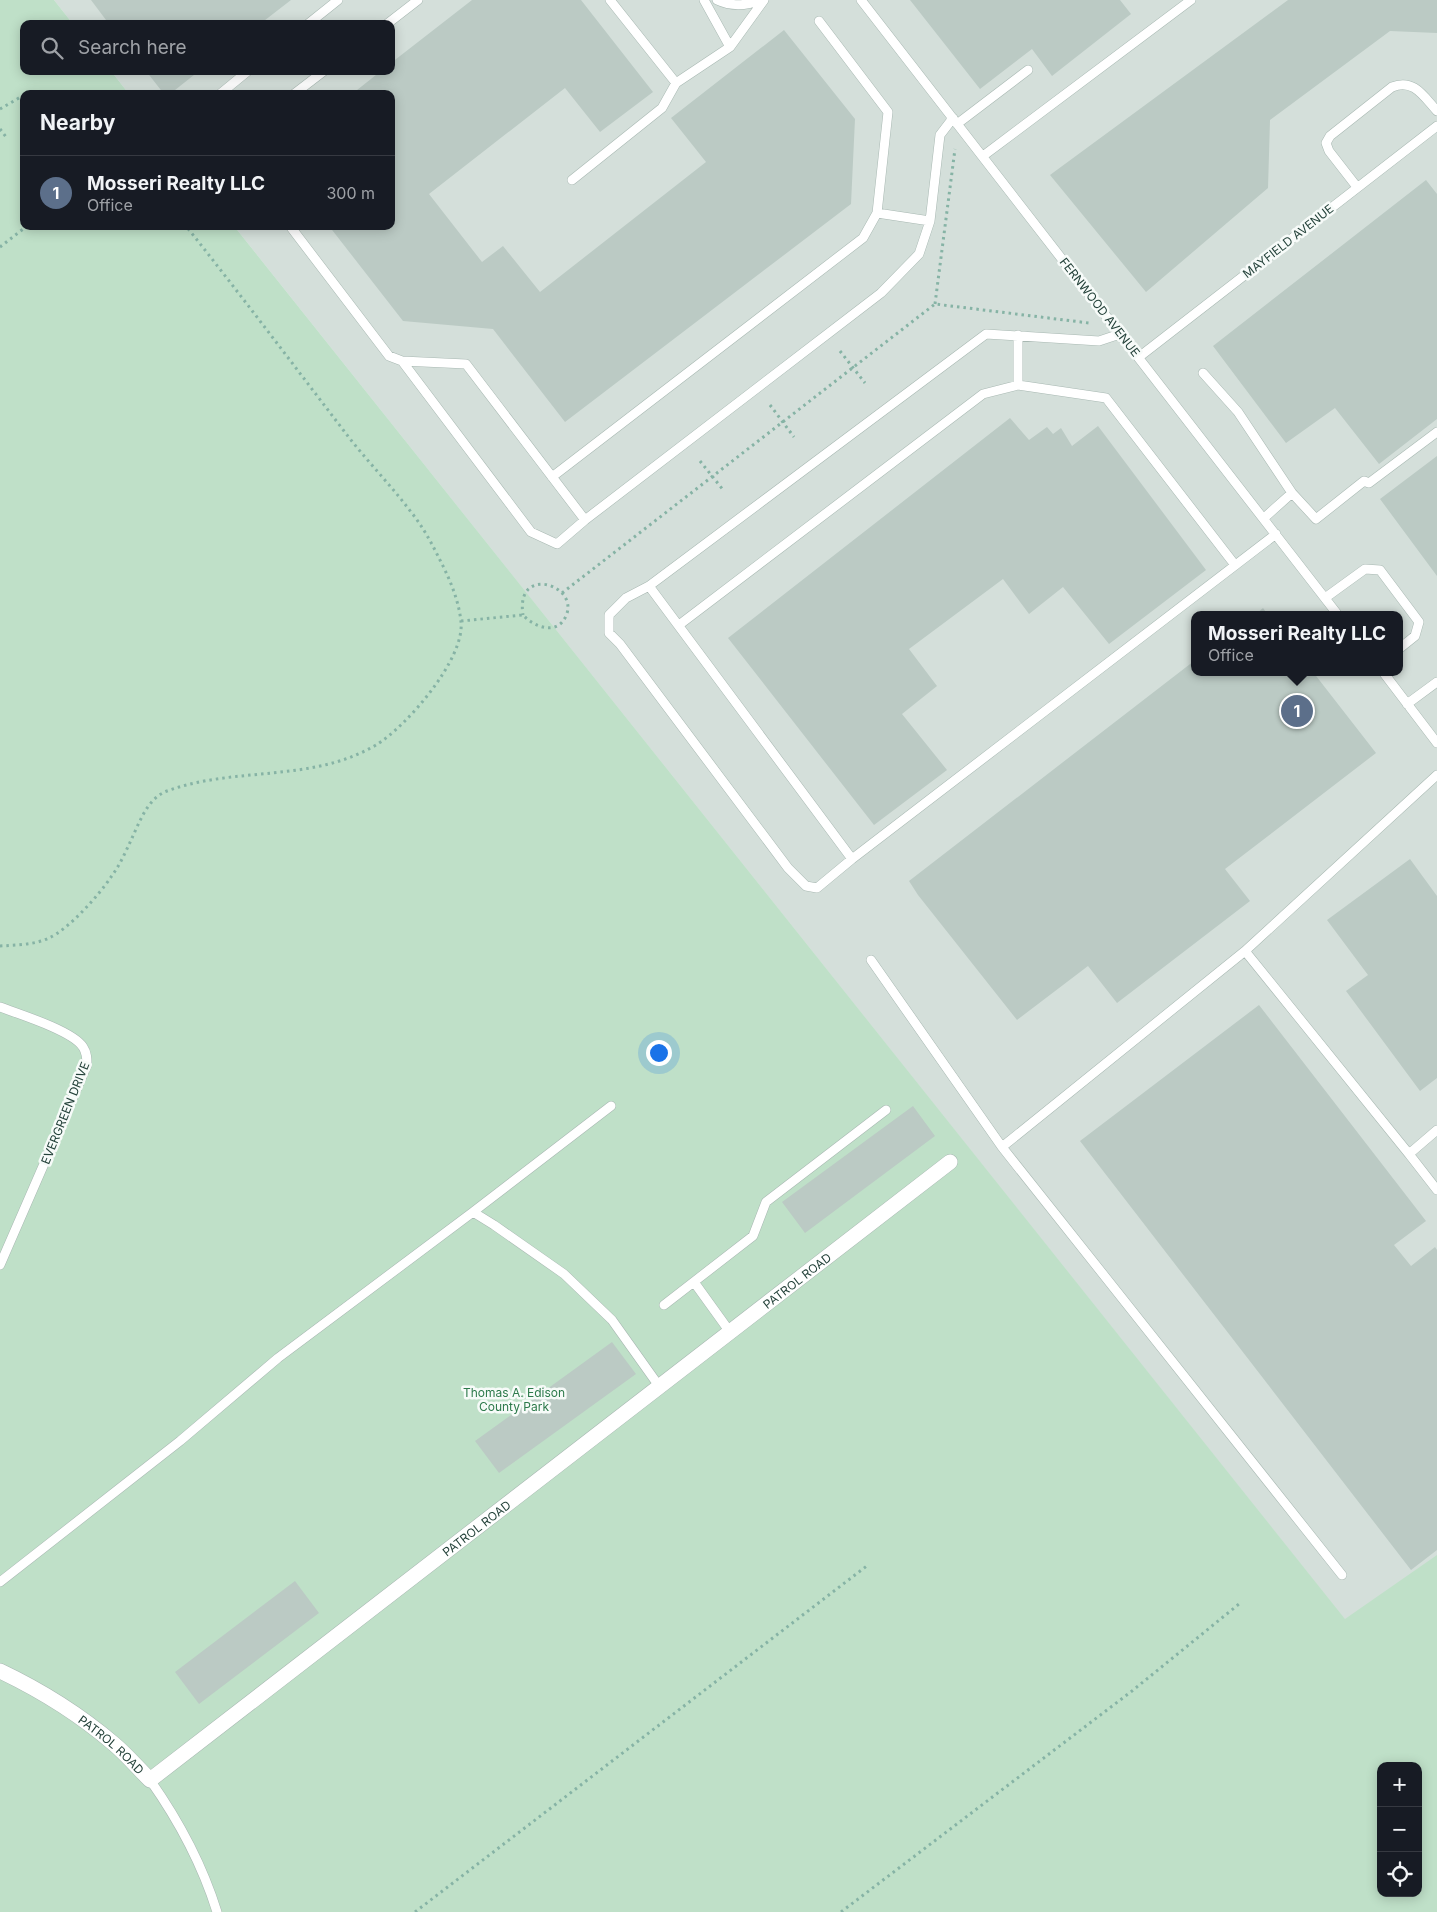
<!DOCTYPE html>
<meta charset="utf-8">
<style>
body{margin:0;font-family:Inter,sans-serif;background:#20242c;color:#f1f3f6}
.controls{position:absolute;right:15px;bottom:15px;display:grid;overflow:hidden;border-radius:10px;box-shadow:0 2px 12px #0003}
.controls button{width:45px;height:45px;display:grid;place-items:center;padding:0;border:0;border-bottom:1px solid #363941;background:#171b24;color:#f1f3f6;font:25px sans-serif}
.you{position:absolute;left:658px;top:1052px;width:18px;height:18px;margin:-12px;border:4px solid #fff;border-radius:50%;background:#1a73e8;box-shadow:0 0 0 8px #1a73e833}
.badge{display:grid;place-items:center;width:32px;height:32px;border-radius:50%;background:#b45309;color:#fff;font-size:16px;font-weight:700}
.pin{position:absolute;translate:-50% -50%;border:2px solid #fff;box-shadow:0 1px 5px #0006}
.popup{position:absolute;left:1191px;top:611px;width:212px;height:65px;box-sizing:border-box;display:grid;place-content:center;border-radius:10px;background:#171b24;filter:drop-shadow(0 1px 4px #0005);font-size:16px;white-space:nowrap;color:#9ea1a6}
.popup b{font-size:19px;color:#f1f3f6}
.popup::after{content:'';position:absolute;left:50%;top:100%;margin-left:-10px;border:10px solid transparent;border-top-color:#171b24}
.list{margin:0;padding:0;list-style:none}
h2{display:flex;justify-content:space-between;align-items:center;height:65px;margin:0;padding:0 20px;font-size:21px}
h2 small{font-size:16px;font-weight:400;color:#9ea1a6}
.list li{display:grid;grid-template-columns:32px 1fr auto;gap:15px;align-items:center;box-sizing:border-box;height:75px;padding:0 20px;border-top:1px solid #363941}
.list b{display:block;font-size:19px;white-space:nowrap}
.list p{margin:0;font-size:16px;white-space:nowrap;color:#9ea1a6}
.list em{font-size:16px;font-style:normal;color:#9ea1a6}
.icon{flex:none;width:28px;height:28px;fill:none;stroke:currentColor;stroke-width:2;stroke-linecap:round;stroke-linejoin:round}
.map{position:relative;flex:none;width:1437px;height:1912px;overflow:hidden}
.search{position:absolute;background:#171b24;box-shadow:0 2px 12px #0003;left:20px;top:20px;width:375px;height:55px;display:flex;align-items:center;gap:12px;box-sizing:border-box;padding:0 18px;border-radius:10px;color:#9ea1a6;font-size:19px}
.panel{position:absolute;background:#171b24;box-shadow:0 2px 12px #0003;left:20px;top:90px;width:375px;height:140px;border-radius:10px}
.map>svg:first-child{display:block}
.built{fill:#d4dfda;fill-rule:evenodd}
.green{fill:#bfe0c8;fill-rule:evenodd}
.building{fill:#bbcac4}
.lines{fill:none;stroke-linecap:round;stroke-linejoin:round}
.service-casing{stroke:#a8b8b2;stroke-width:10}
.minor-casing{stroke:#a8b8b2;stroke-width:16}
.path{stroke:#86b3a5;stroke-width:3;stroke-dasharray:2.5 4;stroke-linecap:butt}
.service{stroke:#fff;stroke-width:9}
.minor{stroke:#fff;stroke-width:15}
.labels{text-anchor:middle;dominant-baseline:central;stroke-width:5;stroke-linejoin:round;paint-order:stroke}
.street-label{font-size:12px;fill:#24423a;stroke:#f7fbf9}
.park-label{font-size:12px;fill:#2d7a4b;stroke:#f7fbf9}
</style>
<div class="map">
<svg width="1437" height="1912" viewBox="0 0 1437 1912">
<rect width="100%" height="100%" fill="#e6efeb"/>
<!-- built -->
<path class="built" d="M54 0H1437V1735L234 226H391V94H129L111 71H391V24H73ZM1194 615H1400V672H1194Z"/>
<!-- green -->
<path class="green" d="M0 0H54L73 24H24V71H111L129 94H24V226H234L1345 1619 1437 1555V1912H0ZM1381 1766H1418V1893H1381Z"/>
<!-- building -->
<path class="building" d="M91 0H291L260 24H109Z
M472 0H581L653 92 600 132 565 88 429 194 482 262 503 246 540 292 706 162 671 118 784 30 855 119 851 204 565 422 493 329 403 321 329 226H391V94H352L381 71H391V63Z
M910 0H1120L1131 14 1052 76 1032 49 980 89Z
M1288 0H1437V33L1390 31 1270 120 1268 188 1146 292 1050 175Z
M146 71H199L170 94H164Z
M1426 180 1437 194V419L1379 464 1335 408 1286 443 1213 346Z
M1010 418 1029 440 1047 427 1053 434 1061 428 1072 446 1098 426 1206 570 1109 644 1063 587 1029 614 1003 579 909 649 937 686 902 714 947 770 874 825 728 638Z
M1437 456V576L1380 499Z
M1263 608 1268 615H1255Z
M1194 661V672H1313L1376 753 1225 869 1250 901 1117 1003 1088 966 1017 1020 918 895 909 881Z
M1410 859 1437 896V1078L1420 1091 1346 991 1368 975 1327 920Z
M1259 1005 1426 1221 1394 1245 1411 1266 1435 1247 1437 1250V1550L1411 1570 1080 1141Z
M913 1106 935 1136 805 1233 782 1202Z
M612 1342 636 1374 499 1473 475 1441Z
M295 1581 319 1613 199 1704 175 1672Z"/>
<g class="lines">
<!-- service casing -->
<g class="service-casing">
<path id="service" d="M610 0 676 83 730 47 764 0
M704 0 730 47
M717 0C732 7 746 6 761 0
M861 0 1338 615
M819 21 888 112 877 213 930 221
M308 24 338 0
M387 24 418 0
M220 94 248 71
M294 94 324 71
M957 124 1028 70
M983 156 1191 0
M572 180 662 108 676 83
M1357 187 1329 151 1326 143 1330 136 1392 87C1414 78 1424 97 1437 111
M290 226 389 356 402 361
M1120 334 1099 341 986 334 649 586 852 859 1276 534
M1018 335V385L1106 398 1235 565
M1139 357 1437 126
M1203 373 1238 412 1292 493 1264 518
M552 477 863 238 877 213
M1292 493 1316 519 1364 481 1369 483 1437 432
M585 520 557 544 531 532 402 361 466 364 585 520 881 293 919 254 930 221 940 135 953 118
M649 586 626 598 609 615V633L620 644 788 868 806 886 817 888 852 859
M1325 598 1365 569 1380 570 1419 622 1415 636 1400 648
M679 625 983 394 1018 385
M1383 672 1437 743
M1407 704 1437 682
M1437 775 1245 951 1409 1154 1437 1130
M871 960 1002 1147 1245 951
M0 1007C19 1014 73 1031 83 1047 87 1053 87 1059 87 1065L0 1265
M1002 1147 1342 1575
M1409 1154 1437 1190
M473 1212 611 1106
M694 1282 730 1332
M664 1305 753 1236 766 1202 886 1110
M0 1582 180 1441 278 1358 473 1212 494 1225 564 1274 612 1320 659 1386
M150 1780C179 1821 202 1864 217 1912"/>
</g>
<!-- minor casing -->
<g class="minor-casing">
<g id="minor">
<path id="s1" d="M0 1671C40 1690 80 1715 114 1744 127 1755 138 1768 150 1780L950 1162"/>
</g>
</g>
<!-- path -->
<path class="path" d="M30 94 38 92 58 94
M0 109 24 95
M0 129 6 137
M0 247 27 226
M935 304 955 149
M840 351 865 383
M770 405 794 437
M700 461 724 491
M562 593 935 304 1089 323
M461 621 523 615C534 627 557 636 566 616 580 585 515 564 523 615
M0 946C16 945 34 945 49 938 69 929 99 895 111 877 120 865 126 851 132 838 140 821 148 798 167 791 235 766 312 783 376 745 406 727 465 659 461 622 459 602 451 582 442 564 433 546 424 528 411 512 390 484 365 459 344 431 292 363 240 294 186 226
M415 1912 868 1565
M841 1912 1132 1691 1239 1604"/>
<!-- service -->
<use href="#service" class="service"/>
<!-- minor -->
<use href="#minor" class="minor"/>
</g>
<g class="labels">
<!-- street labels -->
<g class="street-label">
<text transform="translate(1288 241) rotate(-38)">MAYFIELD AVENUE</text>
<text transform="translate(1100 307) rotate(52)">FERNWOOD AVENUE</text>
<text transform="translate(65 1113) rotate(-68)">EVERGREEN DRIVE</text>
<text stroke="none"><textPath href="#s1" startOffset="1004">PATROL ROAD</textPath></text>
<text stroke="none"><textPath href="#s1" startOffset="599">PATROL ROAD</textPath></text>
<text stroke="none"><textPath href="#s1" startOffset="134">PATROL ROAD</textPath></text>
</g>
<!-- park labels -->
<g class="park-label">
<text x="514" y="1392">Thomas A. Edison<tspan x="514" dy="14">County Park</tspan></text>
</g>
</g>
</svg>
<div class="controls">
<button>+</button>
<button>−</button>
<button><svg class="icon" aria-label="locate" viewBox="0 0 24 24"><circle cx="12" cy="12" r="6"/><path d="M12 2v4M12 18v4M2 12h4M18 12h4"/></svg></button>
</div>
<div class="you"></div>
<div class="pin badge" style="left:1297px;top:711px;background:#5c6f8a">1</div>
<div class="popup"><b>Mosseri Realty LLC</b>Office</div>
<div class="search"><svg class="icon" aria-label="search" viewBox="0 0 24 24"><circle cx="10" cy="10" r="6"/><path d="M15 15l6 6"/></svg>Search here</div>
<section class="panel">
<h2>Nearby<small></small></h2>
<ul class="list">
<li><span class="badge" style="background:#5c6f8a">1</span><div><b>Mosseri Realty LLC</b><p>Office</p></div><em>300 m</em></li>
</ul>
</section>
</div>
